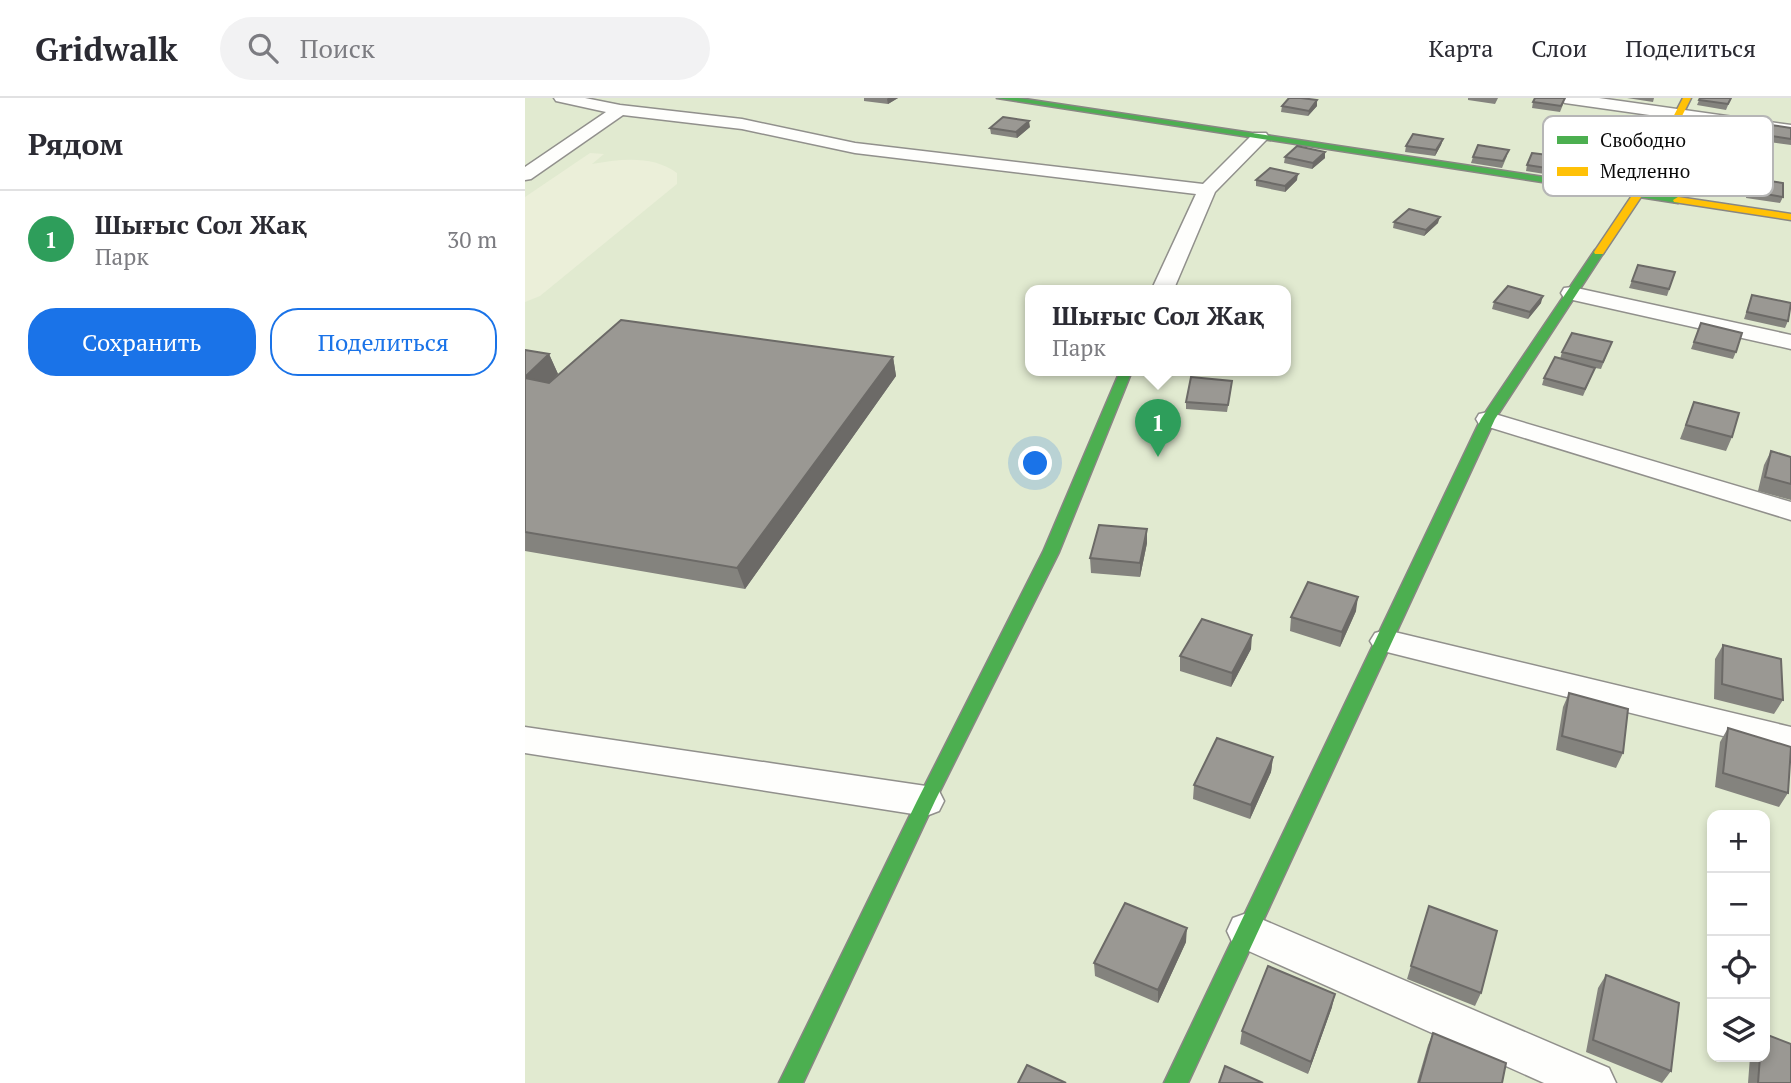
<!DOCTYPE html>
<html lang="ru">
<meta charset="utf-8">
<style>
body{margin:0;font-family:"PT Serif",serif;background:#f2f2f3;color:#2b2b33}
.controls{position:absolute;right:21px;bottom:21px;display:grid;overflow:hidden;border-radius:14px;box-shadow:0 4px 10px #0003}
.controls button{width:63px;height:63px;display:grid;place-items:center;padding:0;border:0;border-bottom:2px solid #e1e1e2;background:#fff;color:#2b2b33;font:35px sans-serif}
.you{position:absolute;left:511px;top:366px;width:24px;height:24px;margin:-18px;border:5px solid #fff;border-radius:50%;background:#1a73e8;box-shadow:0 0 0 10px #1a73e833}
.badge{display:grid;place-items:center;width:46px;height:46px;border-radius:50%;background:#1a73e8;color:#fff;font-size:23px;font-weight:700}
.pin{position:absolute;translate:-50% -58px;filter:drop-shadow(0 2px 4px #0008)}
.pin::after{content:'';position:absolute;top:37px;width:24px;height:21px;background:inherit;clip-path:polygon(0 0,100% 0,50% 100%)}
.popup{position:absolute;left:500px;top:187px;width:266px;height:91px;box-sizing:border-box;display:grid;place-content:center;border-radius:14px;background:#fff;filter:drop-shadow(0 2px 5px #0005);font-size:23px;white-space:nowrap;color:#7c7c81}
.popup b{font-size:26px;color:#2b2b33}
.popup::after{content:'';position:absolute;left:50%;top:100%;margin-left:-14px;border:14px solid transparent;border-top-color:#fff}
.list{margin:0;padding:0;list-style:none}
h2{display:flex;justify-content:space-between;align-items:center;height:91px;margin:0;padding:0 28px;font-size:30px}
h2 small{font-size:23px;font-weight:400;color:#7c7c81}
.list li{display:grid;grid-template-columns:46px 1fr auto;gap:21px;align-items:center;box-sizing:border-box;height:98px;padding:0 28px;border-top:2px solid #e1e1e2}
.list b{display:block;font-size:26px;white-space:nowrap}
.list p{margin:0;font-size:23px;white-space:nowrap;color:#7c7c81}
.list em{font-size:23px;font-style:normal;color:#7c7c81}
.actions{display:flex;gap:14px;padding:21px 28px}
.actions a{flex:1;padding:16px 0;border:2px solid #1a73e8;border-radius:28px;text-align:center;font-size:24px;color:#1a73e8}
.actions .main{background:#1a73e8;color:#fff}
.icon{flex:none;width:38px;height:38px;fill:none;stroke:currentColor;stroke-width:2;stroke-linecap:round;stroke-linejoin:round}
.map{position:relative;flex:none;width:1266px;height:985px;overflow:hidden}
header{display:flex;align-items:center;gap:42px;box-sizing:border-box;height:98px;padding:0 35px;background:#fff;border-bottom:2px solid #e1e1e2}
header strong{font-size:33px}
nav{display:flex;gap:38px;margin-inline-start:auto;font-size:24px}
.search{width:490px;height:63px;background:#f2f2f3;display:flex;align-items:center;gap:18px;box-sizing:border-box;padding:0 24px;border-radius:38px;color:#7c7c81;font-size:26px}
main{display:flex}
aside{flex:1;background:#fff}
.map>svg:first-child{display:block}
.green{fill:#e1ead0;fill-rule:evenodd}
.pitch{fill:#ebefd9}
.lines{fill:none;stroke-linecap:round;stroke-linejoin:round}
.street-casing{stroke:#91908c;stroke-width:3}
.fast-casing{stroke:#888683;stroke-width:3}
.slow-casing{stroke:#888683;stroke-width:3}
.street{fill:#fefefc;fill-rule:evenodd}
.fast{fill:#4caf50;fill-rule:evenodd}
.slow{fill:#ffc107;fill-rule:evenodd}
.wall{fill:#84837e}
.shaded-wall{fill:#6c6a67}
.building{fill:#9a9893;stroke:#6c6a67;stroke-width:2}
.key{fill:#fff;stroke:#b6b6b6;stroke-width:2}
.key-label{font-size:19px;fill:#0a0a0a}
</style>
<header>
<strong>Gridwalk</strong>
<div class="search"><svg class="icon" aria-label="search" viewBox="0 0 24 24"><circle cx="10" cy="10" r="6"/><path d="M15 15l6 6"/></svg>Поиск</div>
<nav><a>Карта</a><a>Слои</a><a>Поделиться</a></nav>
</header>
<main>
<aside>
<h2>Рядом<small></small></h2>
<ul class="list">
<li><span class="badge" style="background:#2e9e5b">1</span><div><b>Шығыс Сол Жақ</b><p>Парк</p></div><em>30 m</em></li>
</ul>
<div class="actions"><a class="main">Сохранить</a><a>Поделиться</a></div>
</aside>
<div class="map">
<svg width="1266" height="985" viewBox="0 0 1266 985">
<rect width="100%" height="100%" fill="#f8f5ed"/>
<!-- green -->
<path class="green" d="M0 0H1266V985H0ZM505 193H761V273H505ZM1187 717H1240V959H1187Z"/>
<!-- pitch -->
<path class="pitch" d="M65 55 79 56 67 66C95 61 128 57 152 75V86L15 198 0 204V99Z"/>
<g class="lines">
<!-- street casing -->
<g class="street-casing">
<path id="street" d="M29 0H60L95 7 217 21 330 45 678 86 729 35H741L744 39 690 94 648 193H626L671 96 330 55 217 31 98 17 6 81 0 82V69L81 14 31 3Z
M1032 0H1074L1266 27V37L1040 5Z
M1047 189 1266 237V251L1039 200 1036 195 1039 190Z
M963 314 1266 404V422L954 326 951 321 954 316Z
M861 532 1266 629V655L850 551 845 543 850 535Z
M0 629 401 688 414 693 419 703 414 713 401 718 0 655Z
M722 815 1084 970 1091 985H1019L708 846 702 833 708 820Z"/>
</g>
<!-- fast casing -->
<g class="fast-casing">
<path id="fast" d="M472 0H493L1153 99 1158 102 1153 105Z
M1070 152 1079 154 970 321 663 985H639L956 321Z
M595 273H607L534 454 410 703 278 985H254L392 703 518 454Z"/>
</g>
<!-- slow casing -->
<g class="slow-casing">
<path id="slow" d="M1158 0H1166L1118 96 1078 156H1070L1069 154 1108 96Z
M1153 99 1266 116V122L1149 104 1148 102Z"/>
</g>
<!-- street -->
<use href="#street" class="street"/>
<!-- fast -->
<use href="#fast" class="fast"/>
<!-- slow -->
<use href="#slow" class="slow"/>
</g>
<!-- wall -->
<path class="wall" d="M339 0H373L363 6 339 3Z
M943 0H973L970 6 943 2Z
M1102 0H1129L1128 4Z
M1175 0H1206L1201 12 1172 7Z
M792 2V8L783 18 756 14 757 8Z
M1008 4H1039L1035 14 1007 10Z
M1101 24 1129 39 1127 45 1096 41Z
M1246 27 1266 30V47L1244 44V33Z
M1192 28 1223 44 1220 50 1189 45Z
M505 29 492 40 466 36 465 30Z
M918 41 916 47 910 58 880 54 881 48Z
M1118 46 1112 63 1081 58 1082 52Z
M1148 48 1178 64 1176 70 1144 66Z
M982 58 977 70 946 65 948 59Z
M760 59 800 60 787 71 759 65Z
M1039 59 1032 78 1001 73 1002 67Z
M1224 80 1258 99 1255 105 1221 100 1222 87Z
M731 82H772L760 94 731 88Z
M869 124 913 125 899 138 868 130Z
M1113 167 1150 174 1142 198 1104 190Z
M1227 197 1263 223 1260 230 1219 221Z
M969 204 1016 205 1003 221 967 211Z
M1176 225 1211 254 1208 261 1166 251Z
M1087 244 1076 271 1070 270 1058 298 1017 287 1019 280 1035 261 1037 254Z
M0 252 24 256 33 276 25 284 368 259 371 278 220 491 0 453Z
M706 290 702 314 661 311V304Z
M1169 304 1207 339 1201 353 1155 341Z
M1246 353 1266 359V402L1233 393 1239 367Z
M622 431V445L615 479 566 475 565 460Z
M831 513 815 549 765 533 766 519Z
M1198 547 1258 602 1249 616 1189 601 1190 561Z
M726 551 706 589 655 573V558Z
M1044 595 1098 655 1091 670 1031 652 1038 609Z
M1203 630 1263 695 1254 709 1190 689 1195 644Z
M748 659 746 674 725 721 668 701 669 687Z
M904 808 956 895 950 908 882 881Z
M661 844 633 905 570 878 569 865Z
M1081 877 1146 973 1137 985 1061 954 1073 890Z
M807 909 783 976 715 946 717 933Z
M908 935 977 985H892L903 947Z
M1225 959H1240L1266 985H1223Z"/>
<!-- shaded-wall -->
<path class="shaded-wall" d="M363 0H373L363 6 362 1Z
M792 2V8L783 18 784 13Z
M504 23 505 29 492 40 491 34Z
M918 41 916 47 910 58 911 52Z
M800 54V60L787 71 788 65Z
M773 76 772 82 760 94V88Z
M915 119 913 125 899 138 901 132Z
M1018 198 1016 205 1003 221 1005 214Z
M24 256 33 276 9 300 0 279Z
M368 259 371 278 220 491 212 470Z
M622 431V445L615 479V465Z
M833 499 831 513 815 549 817 534Z
M727 537 726 551 706 589 707 575Z
M748 659 746 674 725 721 726 707Z
M662 830 661 844 633 905V892Z
M810 896 807 909 783 976 786 964Z"/>
<!-- building -->
<path class="building" d="M764 0H776L792 2 784 13 757 8Z
M1010 0H1040L1036 8 1008 4Z
M1175 0H1206L1203 6 1174 2Z
M478 19 504 23 491 34 465 30Z
M1101 24 1131 28 1129 39 1098 35Z
M1246 27 1266 30V41L1246 38Z
M1192 28 1223 32V44L1191 39Z
M888 36 918 41 911 52 881 48Z
M1087 41 1118 46 1114 57 1082 52Z
M953 47 984 52 978 63 948 59Z
M772 48 800 54 788 65 760 59Z
M1148 48 1180 52 1178 64 1146 59Z
M1007 55 1039 59 1034 72 1002 67Z
M745 70 773 76 760 88 731 82Z
M1224 80 1258 85V99L1223 93Z
M884 111 915 119 901 132 869 124Z
M1113 167 1150 174 1144 191 1107 183Z
M983 188 1018 198 1005 214 969 204Z
M1227 197 1266 205 1263 223 1222 214Z
M96 222 368 259 212 470 0 434V280L24 285Z
M1176 225 1217 235 1211 254 1169 244Z
M1047 235 1087 244 1078 264 1037 254Z
M0 252 24 256 0 279Z
M1030 259 1070 270 1060 291 1019 280Z
M666 279 707 283 703 307 661 304Z
M1169 304 1214 315 1207 339 1161 327Z
M1246 353 1266 359V386L1240 379Z
M574 427 622 431 615 465 565 460Z
M783 484 833 499 817 534 766 519Z
M677 521 727 537 707 575 655 558Z
M1198 547 1256 561 1258 602 1197 586Z
M1044 595 1103 611 1098 655 1037 638Z
M1203 630 1266 649 1263 695 1198 675Z
M692 640 748 659 726 707 669 687Z
M600 805 662 830 633 892 569 865Z
M904 808 972 833 956 895 886 868Z
M743 868 810 896 786 964 717 933Z
M1081 877 1154 905 1146 973 1068 942Z
M908 935 981 965 977 985H894Z
M1240 936 1266 946V985H1233L1235 959H1240Z
M502 967 541 985H493Z
M700 968 738 985H694Z"/>
<!-- legend -->
<rect x="1018" y="18" width="230" height="80" rx="10" class="key"/>
<rect x="1032" y="38" width="31" height="8" fill="#4caf50"/>
<rect x="1032" y="69" width="31" height="9" fill="#ffc107"/>
<g class="key-label">
<text x="1075" y="49">Свободно</text>
<text x="1075" y="80">Медленно</text>
</g>
</svg>
<div class="controls">
<button>+</button>
<button>−</button>
<button><svg class="icon" aria-label="locate" viewBox="0 0 24 24"><circle cx="12" cy="12" r="6"/><path d="M12 2v4M12 18v4M2 12h4M18 12h4"/></svg></button>
<button><svg class="icon" aria-label="layers" viewBox="0 0 24 24"><path d="M12 4l9 5-9 5-9-5zM3 14l9 5 9-5"/></svg></button>
</div>
<div class="you"></div>
<div class="pin badge" style="left:633px;top:359px;background:#2e9e5b">1</div>
<div class="popup"><b>Шығыс Сол Жақ</b>Парк</div>
</div>
</main>
